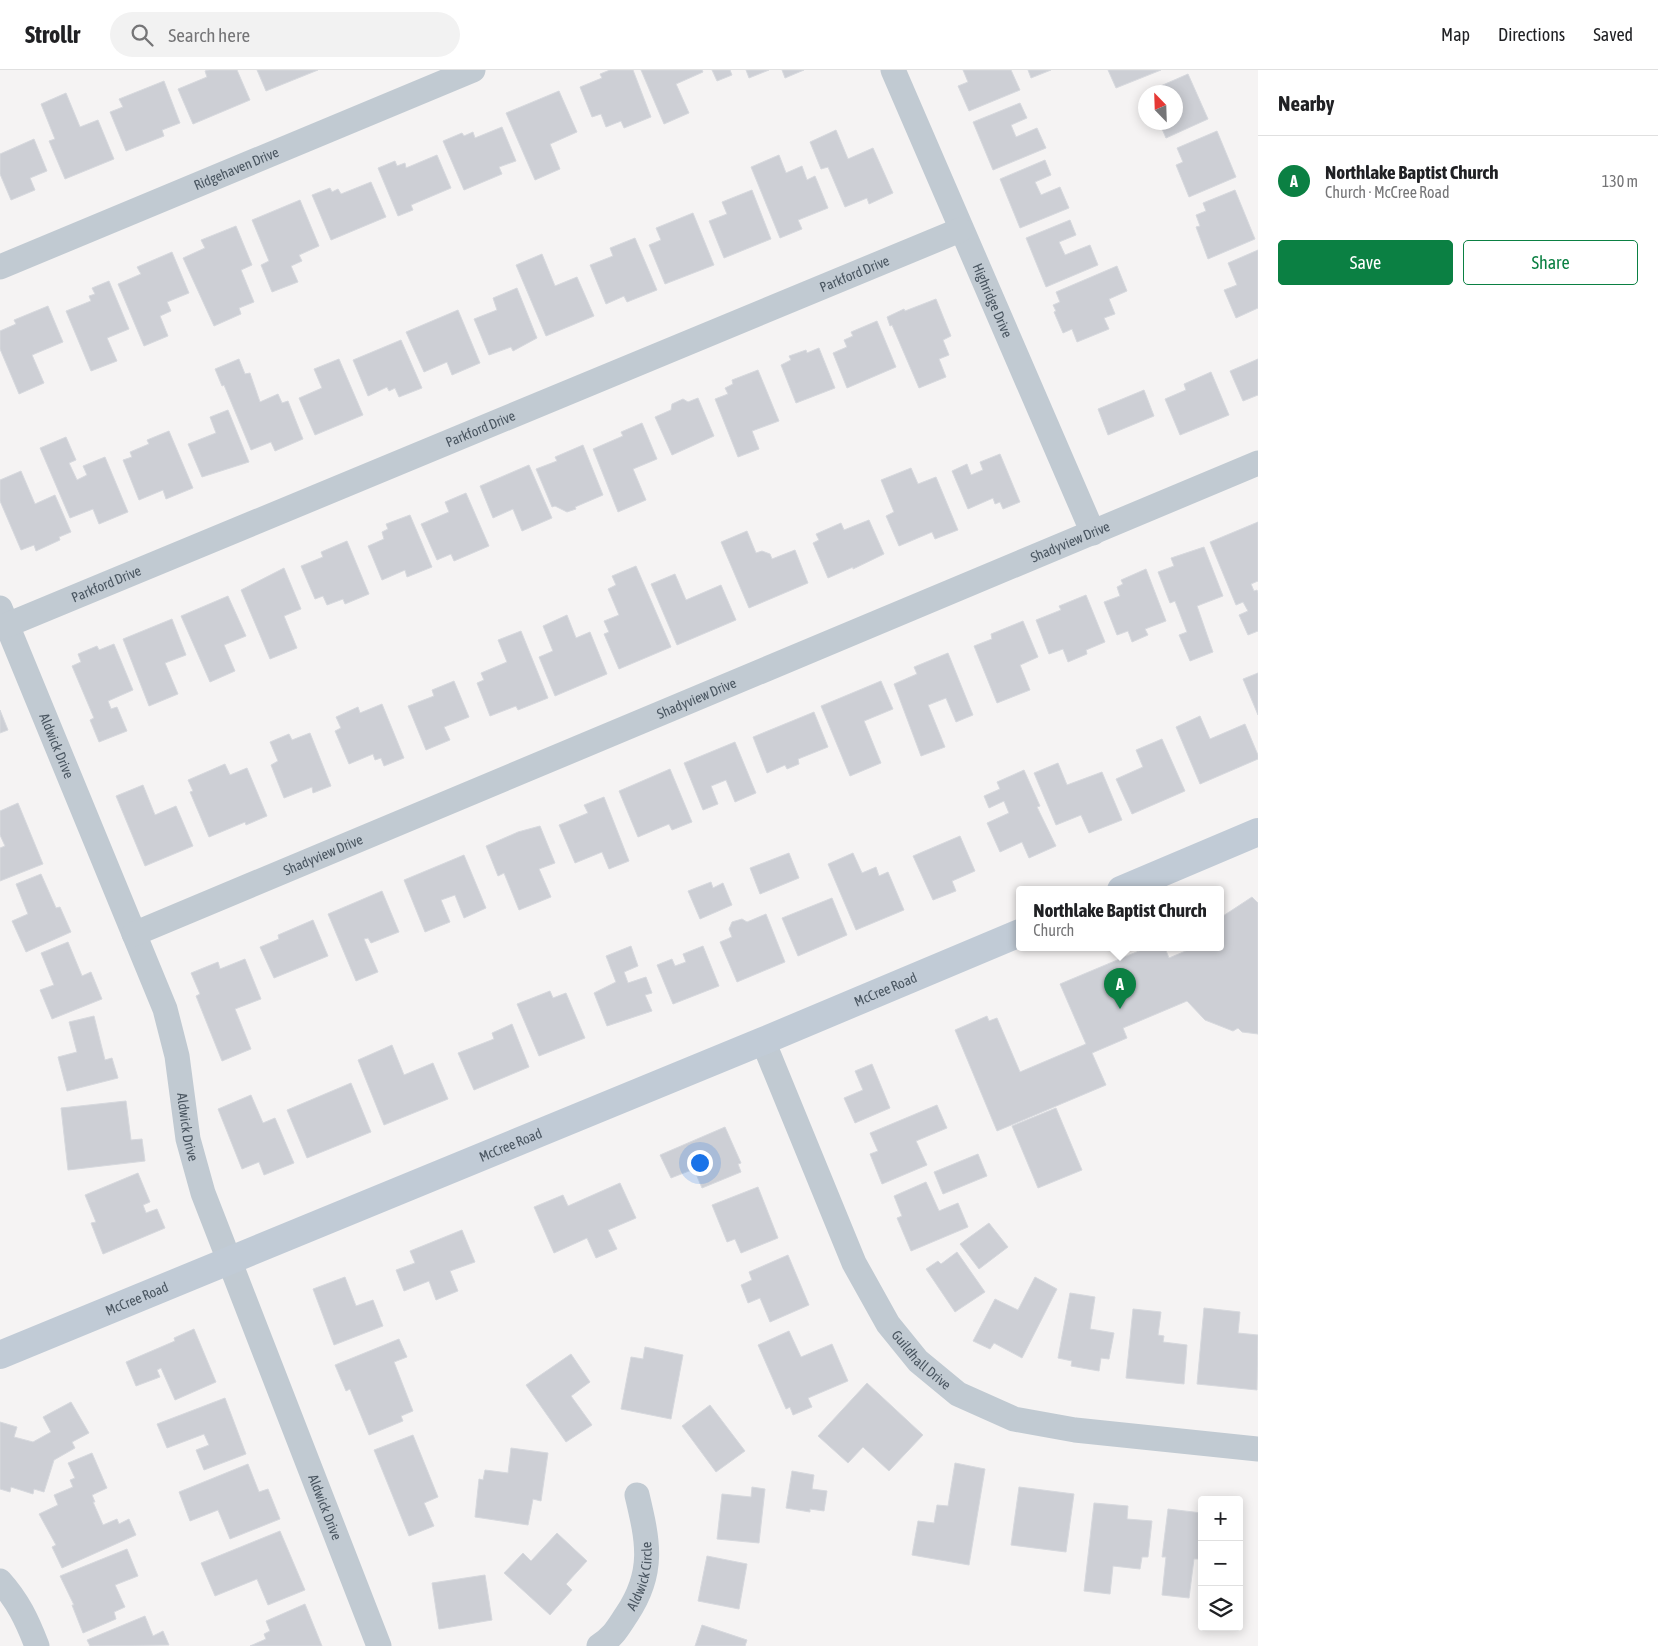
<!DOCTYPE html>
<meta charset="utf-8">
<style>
body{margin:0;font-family:"Asap Condensed",sans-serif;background:#f2f2f2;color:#202124}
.controls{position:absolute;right:15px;bottom:15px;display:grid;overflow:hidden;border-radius:5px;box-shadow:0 2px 12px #0003}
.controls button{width:45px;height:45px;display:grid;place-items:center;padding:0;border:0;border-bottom:1px solid #e0e0e0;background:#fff;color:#202124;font:25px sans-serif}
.compass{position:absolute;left:1138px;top:15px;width:45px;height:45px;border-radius:50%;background:#fff;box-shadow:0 2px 12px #0003;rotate:337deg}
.you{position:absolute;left:699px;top:1092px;width:18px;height:18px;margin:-12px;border:4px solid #fff;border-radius:50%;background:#1a73e8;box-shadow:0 0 0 8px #1a73e833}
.badge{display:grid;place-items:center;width:32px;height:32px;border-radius:50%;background:#0b8043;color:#fff;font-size:16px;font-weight:700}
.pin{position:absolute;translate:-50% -41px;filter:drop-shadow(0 1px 2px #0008)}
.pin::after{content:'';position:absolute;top:26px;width:18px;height:15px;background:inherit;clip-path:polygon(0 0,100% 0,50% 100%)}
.popup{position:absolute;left:1016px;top:816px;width:208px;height:65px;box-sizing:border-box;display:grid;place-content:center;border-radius:5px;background:#fff;filter:drop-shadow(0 1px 4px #0005);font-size:16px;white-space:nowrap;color:#757577}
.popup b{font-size:19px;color:#202124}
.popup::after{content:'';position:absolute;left:50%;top:100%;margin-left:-10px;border:10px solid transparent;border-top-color:#fff}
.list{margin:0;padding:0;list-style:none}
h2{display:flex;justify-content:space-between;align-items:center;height:65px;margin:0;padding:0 20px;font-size:21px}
h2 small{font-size:16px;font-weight:400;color:#757577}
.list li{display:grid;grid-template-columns:32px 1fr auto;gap:15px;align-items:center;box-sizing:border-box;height:90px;padding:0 20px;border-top:1px solid #e0e0e0}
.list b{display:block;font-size:19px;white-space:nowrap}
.list p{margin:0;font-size:16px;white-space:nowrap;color:#757577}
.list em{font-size:16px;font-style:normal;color:#757577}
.actions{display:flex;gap:10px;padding:15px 20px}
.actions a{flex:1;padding:11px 0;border:1px solid #0b8043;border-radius:5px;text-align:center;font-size:18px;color:#0b8043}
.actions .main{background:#0b8043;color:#fff}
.icon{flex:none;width:28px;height:28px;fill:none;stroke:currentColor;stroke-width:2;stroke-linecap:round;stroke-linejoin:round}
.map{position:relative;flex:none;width:1258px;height:1576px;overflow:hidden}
header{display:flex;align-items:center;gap:30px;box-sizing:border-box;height:70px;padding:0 25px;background:#fff;border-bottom:1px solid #e0e0e0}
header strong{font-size:24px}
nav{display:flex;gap:28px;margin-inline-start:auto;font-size:18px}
.search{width:350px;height:45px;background:#f2f2f2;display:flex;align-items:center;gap:12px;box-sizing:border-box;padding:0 18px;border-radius:28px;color:#757577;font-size:19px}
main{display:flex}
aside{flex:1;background:#fff}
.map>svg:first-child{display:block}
.building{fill:#cdcfd5;stroke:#d7d9de}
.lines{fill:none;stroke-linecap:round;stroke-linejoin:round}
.street{stroke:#c1cad2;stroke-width:25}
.secondary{stroke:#c1cbd6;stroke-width:28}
.labels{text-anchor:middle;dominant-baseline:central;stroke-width:5;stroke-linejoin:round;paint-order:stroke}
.street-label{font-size:14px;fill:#4a5661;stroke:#fff}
</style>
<header>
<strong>Strollr</strong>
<div class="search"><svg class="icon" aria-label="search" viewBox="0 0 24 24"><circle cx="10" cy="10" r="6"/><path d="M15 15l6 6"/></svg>Search here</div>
<nav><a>Map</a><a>Directions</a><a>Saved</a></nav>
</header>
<main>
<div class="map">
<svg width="1258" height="1576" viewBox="0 0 1258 1576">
<rect width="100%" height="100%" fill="#f5f3f3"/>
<!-- building -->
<path class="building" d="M209 0H237L250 30 193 54 178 19 207 7 205 1Z
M257 0H318L266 21Z
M610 0H633L651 47 624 58 621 51 606 57 601 44 592 47 580 17 602 8 600 4Z
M641 0H702L703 2 676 14 689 43 664 54Z
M712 0H730L732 5 717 11Z
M746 0H769L749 8Z
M782 0H804L785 8Z
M963 0H1011L1020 20 969 41 958 16 968 12Z
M1028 0H1051L1031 8Z
M1108 0H1161L1116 18Z
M1188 4 1208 49 1166 68 1159 52H1176V22H1157L1156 18Z
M164 11 180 53 162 60 164 66 126 81 110 42 123 37 119 29Z
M559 21 577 62 550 74 560 99 535 110 506 43Z
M66 23 80 57 98 50 114 89 65 109 49 71 55 69 41 34Z
M1020 33 1027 48 1011 55 1016 67 1037 58 1046 78 993 100 973 52Z
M502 57 516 91 499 97 502 104 464 120 443 71 462 63 464 66 473 62 475 68Z
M836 60 848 89 873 78 893 123 869 134 867 128 845 137 828 97 821 99 810 72Z
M1217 61 1236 107 1189 127 1176 95 1183 92 1177 78Z
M34 69 47 101 30 108 35 120 11 130 0 104V84Z
M437 85 451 118 411 135 413 140 398 146 378 98 395 91 397 96 405 93 406 98Z
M779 85 786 103 802 96 807 110 815 106 828 138 798 150 802 159 780 168 751 97Z
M1045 90 1051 105 1035 112 1041 125 1060 117 1069 138 1020 158 1000 109Z
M371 112 386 147 331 170 312 125 330 118 332 122 338 119 341 124Z
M752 120 771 169 724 188 709 151 727 144 722 132Z
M1235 120 1255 169 1208 189 1196 157 1200 156 1196 145 1206 141 1203 133Z
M300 130 319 176 299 185 302 191 291 196 298 212 272 222 261 195 269 191 252 150Z
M693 143 714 195 665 214 649 175 661 170 656 158Z
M1070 150 1076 165 1059 172 1065 185 1090 175 1098 195 1046 217 1026 168Z
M236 156 252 195 241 200 254 232 239 238 241 244 214 256 183 188 205 178 201 170Z
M635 168 657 220 627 232 624 226 606 234 590 195 613 186 610 178Z
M1258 180V238L1236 248 1224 220 1237 215 1228 193Z
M172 182 189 223 167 232 171 241 160 246 168 266 144 276 118 214 141 204 137 197Z
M542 184 555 216 577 207 594 246 546 266 516 195Z
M1117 196 1127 221 1109 229 1115 244 1104 248 1109 259 1077 272 1072 259 1063 263 1054 242 1056 241 1053 235 1060 232 1056 222Z
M109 211 129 259 107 268 117 291 91 301 66 241 91 231 89 226 95 224 92 218Z
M517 218 537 268 513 281 511 277 489 285 474 249 497 240 493 228Z
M936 229 951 266 943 270 949 285 939 289 946 307 919 318 892 255 890 256 887 247 904 239 905 241Z
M48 236 63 272 32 285 44 313 19 324 0 279V261L16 254 14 250Z
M458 240 480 293 452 305 447 292 424 302 406 262Z
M877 251 896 297 847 318 833 283 847 277 844 270 853 266 851 262Z
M401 270 422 318 399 327 395 318 389 321 387 317 368 326 353 290Z
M819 278 835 318 796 333 781 295 791 290 789 286 806 280 807 283Z
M239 289 245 304 250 303 260 332 278 324 282 333 288 331 303 369 275 381 271 372 251 380 224 315 222 316 215 299Z
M339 289 363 345 315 365 299 328 322 318 314 299Z
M1258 289V325L1243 331 1230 301Z
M758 300 779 351 752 361 759 379 738 387 715 329 728 324 725 318 733 314 732 310Z
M1211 302 1229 345 1180 365 1165 329 1186 320 1184 314Z
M1144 320 1154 346 1108 365 1098 339Z
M698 328 714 366 672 385 655 347 671 340 672 334 683 329 688 332Z
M228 340 249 392 202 407 188 374 216 363 210 347Z
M642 353 657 389 633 399 646 430 618 442 593 379 623 366 621 362Z
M169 361 193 418 166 429 163 420 139 430 123 390 132 387 130 382 149 374 147 370Z
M66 367 76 390 69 393 77 410 87 405 83 396 105 387 128 442 99 454 93 439 70 448 40 378Z
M583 375 603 425 575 437 576 439 567 442 555 436 552 437 536 399 557 391 555 387Z
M1000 384 1020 432 1003 439 1000 432 995 434 993 428 968 439 952 401 967 394 971 405 983 400 980 392Z
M529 395 552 448 522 461 513 439 493 448 480 416Z
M911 398 918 414 936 407 958 460 935 469 932 462 899 476 886 446 894 442 881 410Z
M21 401 35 434 55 425 71 462 59 467 60 470 36 481 34 475 21 480 0 431V410Z
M466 423 489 476 454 491 451 484 437 490 421 454 449 442 445 432Z
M410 445 432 497 407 507 405 500 382 510 368 476 384 469 382 462 388 459 386 454Z
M869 450 884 484 853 499V497L828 508 813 473 819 470 816 464 841 453 844 460Z
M1258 452V511L1251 514 1254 521 1257 520 1258 523V561L1248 565 1239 545 1248 541 1243 532 1236 535 1210 472Z
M747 461 756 483 762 481 770 484 772 489 795 480 808 513 749 538 721 472Z
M347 471 369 524 345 534 343 529 327 535 323 526 315 529 301 496 323 487 321 482Z
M1204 477 1223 526 1197 536 1213 582 1190 591 1179 565 1187 562 1175 531 1170 533 1158 502 1174 496 1171 488Z
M636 496 671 577 619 599 604 564 609 562 604 551 619 545 608 519 616 515 612 506Z
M284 498 301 539 284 546 297 578 270 589 241 520Z
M1146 499 1166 551 1145 559 1148 565 1132 572 1128 561 1117 565 1104 532 1120 526 1117 517 1123 514 1121 510Z
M675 504 686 530 721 515 736 550 677 575 651 514Z
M1086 525 1105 572 1086 580 1087 584 1068 592 1063 579 1049 584 1036 550 1061 540 1059 536Z
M228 526 246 566 224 575 235 601 210 612 181 546Z
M567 545 576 568 590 562 607 604 555 626 539 587 553 581 543 556Z
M172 549 186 585 165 593 178 624 149 636 123 569Z
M1023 551 1038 587 1020 595 1030 620 997 633 974 576 992 569 991 564Z
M521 561 548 628 518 640 516 636 490 646 477 613 484 610 481 603 507 592 498 570Z
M114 574 133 620 108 631 111 639 117 637 127 661 99 672 90 650 94 648 72 596 81 592 78 584 97 576 99 580Z
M948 583 973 645 956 652 946 628 928 635 945 677 921 686 894 614 917 604 914 597Z
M1258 603V645L1243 609Z
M454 611 469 647 444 657 450 670 426 680 408 636 434 626 432 620Z
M881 611 893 639 864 651 881 693 850 706 821 636Z
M382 634 404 688 384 696 381 688 375 690 373 684 349 694 335 661 341 658 336 647 358 637 360 643Z
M0 640 8 660 0 663Z
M814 642 828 677 798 689 799 694 787 699 785 695 767 703 753 667Z
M1200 646 1210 669 1245 654 1258 685V689L1200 714 1176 657Z
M310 663 331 716 313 723 312 717 284 728 271 695 278 691 270 672 289 664 292 670Z
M1162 669 1185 721 1132 744 1116 709 1143 697 1136 680Z
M735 672 756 723 735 732 726 710 711 716 718 734 703 740 684 693Z
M1058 693 1067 715 1102 702 1122 750 1089 763 1081 745 1056 755 1034 703Z
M225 694 230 705 247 698 267 746 246 755 245 752 209 767 190 722 193 721 188 710Z
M670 699 692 752 672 760 669 754 638 767 619 721Z
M1024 700 1040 736 1037 737 1056 776 1029 788 1022 772 1000 782 987 753 1009 743 1004 731 989 738 984 726 1000 719 997 712Z
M143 715 155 745 176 736 193 776 145 796 116 726Z
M604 727 629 791 609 799 602 782 575 793 559 755 588 743 584 735Z
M18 733 43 794 0 811V778L5 776 0 765V741Z
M540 756 555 793 539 799 551 827 519 840 504 803 498 806 486 776 518 762Z
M960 766 975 801 952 811 956 821 933 830 913 786Z
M789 783 799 808 760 824 750 798Z
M853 783 862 803 876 797 879 806 888 802 904 840 856 860 828 794Z
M464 785 486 838 464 848 455 825 441 830 450 852 425 862 404 810Z
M41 804 56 838 60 837 71 862 26 882 12 851 28 844 16 814Z
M711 812 713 818 723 813 732 835 700 849 688 821Z
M382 821 399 862 371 873 368 868 364 869 378 902 356 911 328 844Z
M1252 827 1258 833V964L1242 962 1238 958 1233 961 1205 950 1187 931 1123 958 1127 968 1092 983 1106 1015 997 1061 955 960 987 946 989 951 997 948 1020 1002 1086 974 1060 914 1146 878H1165L1169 888 1188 880 1187 878H1220V848Z
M832 828 847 865 798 886 782 848Z
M766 844 785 892 737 912 720 872 732 867 729 859 732 852 742 849 747 852Z
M313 850 328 886 274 908 260 877 279 869 278 865Z
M68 872 82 906 91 902 102 929 52 949 40 920 54 915 41 883Z
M631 876 638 896 624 902 628 913 646 907 652 923 645 925 652 941 607 956 594 923 616 912 606 886Z
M703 876 719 916 673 934 657 895 672 889 675 896 686 892 683 884Z
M245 889 261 929 235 939 251 979 222 991 196 926 200 924 191 903 218 892 220 899Z
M550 921 553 928 566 923 585 968 539 986 517 934Z
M94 946 105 990 112 988 118 1008 67 1021 58 987 77 982 69 952Z
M512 954 529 997 474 1020 458 983 494 969 492 963Z
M392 975 404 1005 433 993 448 1029 384 1055 358 990Z
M872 994 890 1038 855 1053 844 1028 863 1020 855 1001Z
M351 1013 371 1062 307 1088 287 1040Z
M251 1025 263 1053 275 1048 294 1093 264 1105 259 1092 242 1099 218 1039Z
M126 1031 131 1070 142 1069 145 1091 68 1100 61 1038Z
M937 1035 947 1058 916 1071 927 1095 882 1114 870 1084 878 1081 870 1063Z
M1056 1038 1082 1100 1038 1118 1012 1056Z
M725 1057 741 1093 738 1094 741 1102 702 1118 694 1099 671 1108 660 1085Z
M978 1084 987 1106 943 1124 934 1102Z
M138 1103 150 1132 143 1135 146 1143 157 1139 165 1158 103 1184 91 1153 96 1152 85 1125Z
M926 1112 939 1141 958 1133 968 1157 911 1181 897 1148 902 1146 894 1126Z
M620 1113 636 1148 608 1160 617 1179 596 1188 587 1168 554 1183 534 1137 563 1125 568 1136Z
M758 1117 778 1168 741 1183 735 1169 727 1172 712 1135Z
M989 1153 1008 1177 979 1199 960 1174Z
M462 1160 475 1192 450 1201 458 1221 436 1230 429 1211 404 1221 396 1200 415 1193 410 1181Z
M957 1182 985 1222 955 1242 926 1199 938 1191 941 1194Z
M788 1185 809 1235 770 1252 760 1228 748 1233 741 1215 752 1210 749 1202Z
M345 1207 356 1236 373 1230 383 1256 334 1275 313 1219Z
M1035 1207 1057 1219 1022 1288 994 1273 990 1279 973 1271 995 1229 1018 1240Z
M1070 1223 1095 1227 1090 1259 1114 1263 1109 1289 1101 1288 1099 1301 1071 1296 1072 1291 1058 1288Z
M1204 1238 1240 1242 1238 1263 1258 1265 1257 1320 1197 1314Z
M1133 1239 1161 1242 1158 1265 1164 1266 1163 1272 1187 1275 1184 1314 1126 1308Z
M194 1259 216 1312 175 1330 161 1298 157 1300 160 1307 136 1316 126 1292 175 1271 174 1268Z
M789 1261 801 1287 832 1274 848 1311 808 1328 812 1337 793 1345 790 1337 786 1339 758 1275Z
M399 1269 407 1287 394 1292 413 1341 401 1346 403 1351 369 1365 350 1319 346 1321 335 1295Z
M645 1277 683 1285 671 1349 621 1339 631 1287 643 1289Z
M571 1284 590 1312 571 1326 592 1355 566 1372 526 1315Z
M867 1313 923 1365 889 1401 863 1377 848 1393 818 1366Z
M225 1328 246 1384 204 1400 196 1380 209 1375 204 1364 167 1378 157 1354Z
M71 1332 89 1363 72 1372 75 1378 54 1390 44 1422 34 1419 33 1424 11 1417 10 1422 0 1419V1352L17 1357 14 1367 33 1372 51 1362 43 1347Z
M710 1335 745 1381 716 1402 682 1356Z
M413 1365 438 1427 424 1433 434 1456 409 1466 374 1380Z
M511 1378 548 1383 541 1431 533 1429 528 1455 475 1447 479 1409 483 1410 485 1400 508 1403Z
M92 1383 107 1418 92 1425 95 1432H93L103 1455 117 1449 119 1454 129 1449 136 1465 62 1498 52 1477 56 1475 39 1444 58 1435 54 1425 73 1417 70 1410 75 1408 68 1393Z
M955 1393 985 1399 969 1495 912 1485 918 1451 934 1453 937 1435 948 1436Z
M248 1394 259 1422 268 1419 280 1449 230 1469 218 1440 190 1451 179 1422Z
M792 1401 814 1405 812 1419 827 1421 824 1441 810 1439V1442L786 1438Z
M752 1417 765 1419 759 1473 717 1469 722 1424 751 1427Z
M1019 1417 1074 1424 1066 1482 1011 1475Z
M1094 1433 1128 1436 1127 1449 1152 1451 1148 1487H1142L1140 1499 1113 1496 1110 1524 1084 1521Z
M1168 1439 1202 1443V1489H1194L1189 1528 1162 1525 1166 1487H1162Z
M280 1461 305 1520 268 1535 257 1509 215 1526 201 1493Z
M557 1463 587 1491 566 1514 572 1520 550 1545 504 1503 523 1483 531 1491Z
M127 1479 138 1506 115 1515 125 1537 114 1542 116 1549 83 1563 72 1535H74L60 1506Z
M707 1486 747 1494 739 1539 698 1531Z
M485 1505 492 1550 439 1559 432 1513Z
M305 1534 322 1576H250L266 1569 264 1564 270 1561 266 1551Z
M145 1546 153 1566 163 1561 169 1575 90 1576 87 1570Z
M702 1555 747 1570 745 1576H695Z"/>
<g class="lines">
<!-- street -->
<g class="street">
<path id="s1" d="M893 0 1093 463"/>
<path id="s2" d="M0 197 473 0"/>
<path id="s3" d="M0 538 165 939 177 986 188 1069 203 1123 379 1576"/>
<path id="s4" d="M0 558 960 160"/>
<path id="s5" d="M134 864 1258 393"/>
<path id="s6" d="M763 971 854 1193 888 1254 918 1291 958 1324 1014 1349 1075 1360 1258 1379"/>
<path d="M0 1511C18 1531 27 1550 37 1576"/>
<path id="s7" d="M599 1576C614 1566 617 1559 627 1544 655 1502 648 1471 637 1425"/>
</g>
<!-- secondary -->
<g class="secondary">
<path d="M1121 820 1258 762"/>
<path id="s8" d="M0 1285 763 971 1020 863"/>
</g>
</g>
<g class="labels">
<!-- street labels -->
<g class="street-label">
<text stroke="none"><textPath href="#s2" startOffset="256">Ridgehaven Drive</textPath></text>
<text stroke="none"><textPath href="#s4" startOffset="925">Parkford Drive</textPath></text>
<text stroke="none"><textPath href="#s1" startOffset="251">Highridge Drive</textPath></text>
<text stroke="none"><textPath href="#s4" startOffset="520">Parkford Drive</textPath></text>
<text stroke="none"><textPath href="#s5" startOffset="1015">Shadyview Drive</textPath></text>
<text stroke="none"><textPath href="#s4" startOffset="115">Parkford Drive</textPath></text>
<text stroke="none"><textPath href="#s5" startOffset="610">Shadyview Drive</textPath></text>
<text stroke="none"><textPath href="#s3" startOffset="149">Aldwick Drive</textPath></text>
<text stroke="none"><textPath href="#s5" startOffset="205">Shadyview Drive</textPath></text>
<text stroke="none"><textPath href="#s8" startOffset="958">McCree Road</textPath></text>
<text stroke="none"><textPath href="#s3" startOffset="554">Aldwick Drive</textPath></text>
<text stroke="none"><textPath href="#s8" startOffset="552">McCree Road</textPath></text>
<text stroke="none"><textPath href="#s8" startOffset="148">McCree Road</textPath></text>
<text stroke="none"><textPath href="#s6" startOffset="359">Guildhall Drive</textPath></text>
<text stroke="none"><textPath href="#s3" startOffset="959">Aldwick Drive</textPath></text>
<text stroke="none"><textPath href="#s7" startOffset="84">Aldwick Circle</textPath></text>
</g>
</g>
</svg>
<div class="controls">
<button>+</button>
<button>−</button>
<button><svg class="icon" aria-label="layers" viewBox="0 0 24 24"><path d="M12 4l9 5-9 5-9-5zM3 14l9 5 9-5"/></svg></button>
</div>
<svg class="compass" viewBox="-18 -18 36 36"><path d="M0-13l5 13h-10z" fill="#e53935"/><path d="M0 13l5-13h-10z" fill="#757577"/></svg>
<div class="you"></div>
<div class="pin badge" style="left:1120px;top:939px">A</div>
<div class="popup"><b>Northlake Baptist Church</b>Church</div>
</div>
<aside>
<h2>Nearby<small></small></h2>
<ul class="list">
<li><span class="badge">A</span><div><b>Northlake Baptist Church</b><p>Church · McCree Road</p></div><em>130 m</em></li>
</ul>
<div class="actions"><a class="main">Save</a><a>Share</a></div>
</aside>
</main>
